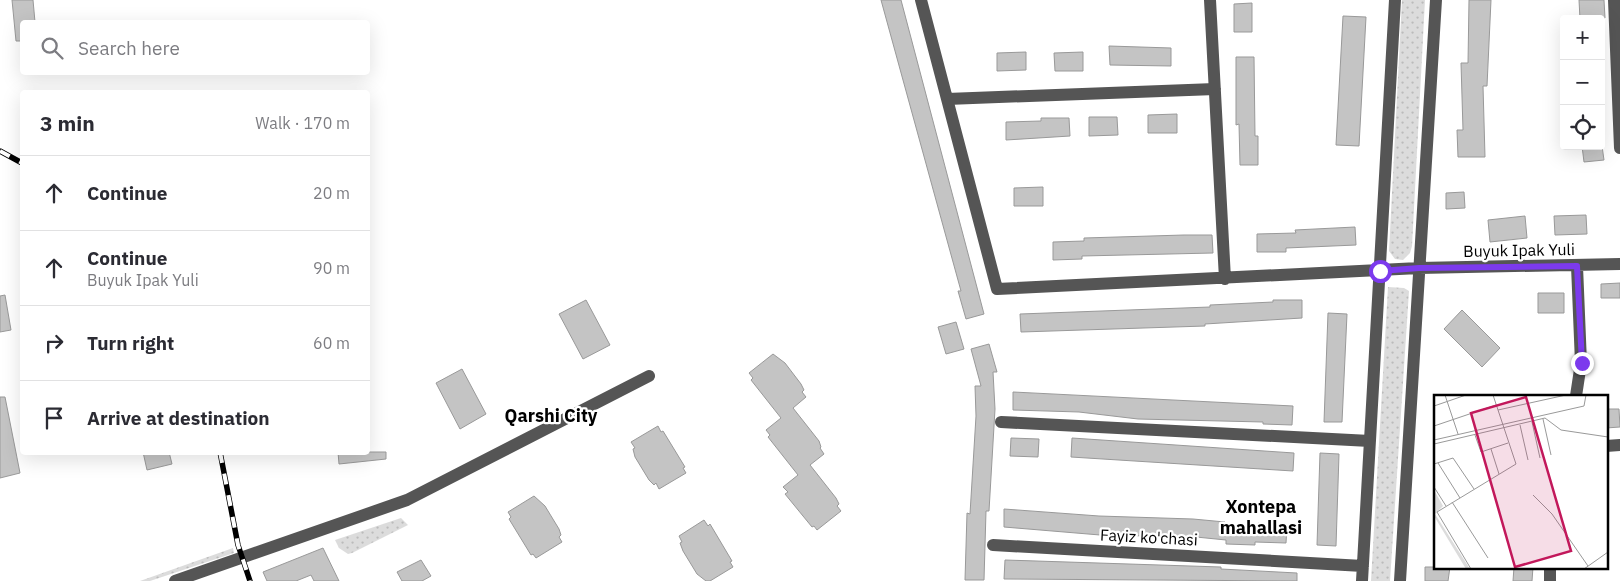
<!DOCTYPE html>
<meta charset="utf-8">
<style>
body{margin:0;font-family:"IBM Plex Sans",sans-serif;background:#f2f2f3;color:#2b2b33}
.controls{position:absolute;right:15px;top:15px;display:grid;overflow:hidden;border-radius:5px;box-shadow:0 5px 20px #0002}
.controls button{width:45px;height:45px;display:grid;place-items:center;padding:0;border:0;border-bottom:1px solid #e1e1e2;background:#fff;color:#2b2b33;font:25px sans-serif}
.stop{position:absolute;width:15px;height:15px;margin:-11px;border:4px solid #7c3aed;border-radius:50%;background:#fff}
.stop.end{background:#7c3aed;border-color:#fff;box-shadow:0 1px 5px #0008}
.list{margin:0;padding:0;list-style:none}
h2{display:flex;justify-content:space-between;align-items:center;height:65px;margin:0;padding:0 20px;font-size:21px}
h2 small{font-size:16px;font-weight:400;color:#7c7c81}
.list li{display:grid;grid-template-columns:32px 1fr auto;gap:15px;align-items:center;box-sizing:border-box;height:75px;padding:0 20px;border-top:1px solid #e1e1e2}
.list b{display:block;font-size:19px;white-space:nowrap}
.list p{margin:0;font-size:16px;white-space:nowrap;color:#7c7c81}
.list em{font-size:16px;font-style:normal;color:#7c7c81}
.icon{flex:none;width:28px;height:28px;fill:none;stroke:currentColor;stroke-width:2;stroke-linecap:round;stroke-linejoin:round}
.map{position:relative;flex:none;width:1620px;height:581px;overflow:hidden}
.search{position:absolute;background:#fff;box-shadow:0 5px 20px #0002;left:20px;top:20px;width:350px;height:55px;display:flex;align-items:center;gap:12px;box-sizing:border-box;padding:0 18px;border-radius:5px;color:#7c7c81;font-size:19px}
.panel{position:absolute;background:#fff;box-shadow:0 5px 20px #0002;left:20px;top:90px;width:350px;height:365px;border-radius:5px}
.map>svg:first-child{display:block}
.grass{fill:url(#grass-dots)}
.building{fill:#c4c4c4;stroke:#999}
.lines{fill:none;stroke-linecap:round;stroke-linejoin:round}
.minor{stroke:#555;stroke-width:12}
.rail-casing{stroke:#000;stroke-width:5.5}
.rail{stroke:#fff;stroke-width:4;stroke-dasharray:11;stroke-linecap:butt}
.route{stroke:#7c3aed;stroke-width:6}
.labels{text-anchor:middle;dominant-baseline:central;stroke-width:4.5;stroke-linejoin:round;paint-order:stroke}
.street-label{font-size:16px;fill:#000;stroke:#fff}
.neighbourhood-label{font-size:18px;font-weight:bold;fill:#000;stroke:#fff}
.inset-road{fill:none;stroke:#999;stroke-width:1}
.view{fill:#c2185b;fill-opacity:0.15;stroke:#c2185b;stroke-width:2.5}
.inset-edge{fill:none;stroke:#000;stroke-width:2.5}
</style>
<div class="map">
<svg width="1620" height="581" viewBox="0 0 1620 581">
<defs>
<pattern id="grass-dots" width="8" height="8" patternUnits="userSpaceOnUse" patternTransform="scale(1.25)"><rect width="8" height="8" fill="#dcdcdc"/><path d="M2 2h.1M6 6h.1" fill="none" stroke="#bbb" stroke-width="1.8" stroke-linecap="round"/></pattern>
</defs>
<rect width="100%" height="100%" fill="#fff"/>
<!-- grass -->
<path class="grass" d="M1402 0H1425L1412 246 1410 253 1403 260 1395 259 1389 251Z
M1388 287 1404 288 1409 291 1390 581H1371Z
M401 518 408 525 352 553 348 554 339 548 335 540Z
M233 548 234 553 150 581H140Z"/>
<!-- building -->
<path class="building" d="M12 0H33L35 22H22V41H16Z
M881 0H901L984 314 966 319 958 291H961Z
M1469 0H1491L1487 86H1483L1485 157H1458L1457 130H1463L1461 63H1468Z
M1579 0H1604L1605 18 1580 19Z
M1252 3V32H1234V4Z
M1343 16 1366 17 1359 146 1336 145Z
M1109 46 1171 48V66L1110 65Z
M1026 52V70L997 71V53Z
M1083 52V71H1055L1054 53Z
M1236 57H1254L1255 136H1258V165H1240L1239 124 1236 125Z
M1177 114V133H1148V115Z
M1089 117H1117L1118 135 1089 136Z
M1041 118H1069L1070 136 1006 140V122L1041 121Z
M1582 146H1602L1604 160 1584 162Z
M1043 187V206H1014V188Z
M1464 192 1465 208 1446 209V193Z
M1586 215 1587 234 1555 235 1554 216Z
M1525 216 1527 238 1490 242 1488 220Z
M1355 227 1356 245 1286 248V252H1257V234L1296 233 1295 230Z
M1184 235H1212L1213 253 1082 256V259L1053 260V242L1084 241V238Z
M1620 283V298H1601V284Z
M1538 293H1564V313H1538Z
M5 295 11 330 0 332V296Z
M586 300 610 345 583 359 559 314Z
M1273 300H1302V318L1205 324V326L1021 332 1020 314 1210 307V305L1273 302Z
M1462 310 1500 348 1482 367 1444 329Z
M1328 313 1347 314 1342 422H1324Z
M956 322 964 349 946 354 938 327Z
M989 344 997 372H993L995 409 989 511H986L984 580H965L967 513 970 514 976 416 975 386H981L971 349Z
M773 354 785 363 801 384 804 390 802 392 806 397 793 408 819 441 821 447 820 448 824 454 810 465 836 498 839 504 837 506 841 511 817 530 814 526 812 527 785 494 788 492 783 487 798 475 768 437 770 435 766 430 781 418 751 380 753 378 749 373Z
M462 369 486 414 460 429 436 383Z
M1013 392 1293 406 1292 425 1263 424V422L1138 419 1079 412 1013 410Z
M0 397H5L20 473 0 478Z
M1606 409H1619L1620 427 1606 428Z
M658 426 661 432 663 431 685 467 683 468 686 473 659 489 656 483 654 485 649 480 635 457 633 449 635 448 631 442Z
M1011 438 1039 439 1038 457 1010 456Z
M1072 438 1294 453 1293 471 1071 457Z
M143 452H169L172 464 147 470Z
M338 452H386V459L339 464Z
M1320 453 1339 454 1336 546 1317 545Z
M534 496 545 506 559 529 561 535 559 537 562 542 536 558 533 554 531 555 509 519 511 517 508 512Z
M1004 509 1099 516 1193 519 1225 522V526L1258 527V523L1287 525 1286 543 1255 542V545L1226 544V540L1196 537 1100 535 1004 527Z
M704 520 708 526 710 524 732 561 730 562 733 567 710 581H706L697 574 683 551 680 543 682 542 679 536Z
M323 548 339 581H314L311 575 296 581H267L263 572Z
M421 560 431 576 422 581H402L397 572Z
M1005 560 1221 567V569L1297 573V581L1004 579Z
M1425 567H1450L1448 581H1425Z
M1514 567H1533L1532 581H1513Z"/>
<g class="lines">
<!-- minor -->
<path class="minor" d="M921 0 997 289 1419 268 1620 264
M1210 0 1225 279
M1614 0 1620 148
M947 99 1215 89
M1576 396 1581 363 1577 266
M1001 422 1370 441
M1606 446 1620 445
M993 545 1363 566
M175 581 407 500 649 376
M1362 581 1395 0
M1400 581 1436 0
M1550 581V567"/>
<!-- rail casing -->
<g class="rail-casing">
<path id="rail" d="M0 151 22 163
M220 452 238 545 250 581"/>
</g>
<!-- rail -->
<use href="#rail" class="rail"/>
</g>
<g class="lines">
<!-- route -->
<path class="route" d="M1380 271 1419 268 1577 266 1582 363"/>
</g>
<g class="labels">
<!-- street labels -->
<g class="street-label">
<text transform="translate(1519 250) rotate(-1)">Buyuk Ipak Yuli</text>
<text transform="translate(1149 537) rotate(3)">Fayiz ko'chasi</text>
</g>
<!-- neighbourhood labels -->
<g class="neighbourhood-label">
<text x="551" y="415">Qarshi City</text>
<text x="1261" y="506">Xontepa<tspan x="1261" dy="21">mahallasi</tspan></text>
</g>
</g>
<!-- overview -->
<g transform="translate(1434 395)">
<rect width="174" height="174" fill="#fff"/>
<path d="M0 95 9 111 1 119 36 174H32L0 121Z" fill="#dcdcdc"/>
<path class="inset-road" d="M11 0 24 39M0 11 32 0M64 15 132 0M111 23 127 35 174 42M109 24 117 60M98 27 106 63M86 30 94 65M0 31 62 10M41 40 47 57 74 48M0 45 150 11 152 0M0 49 111 23M57 54 65 79M4 68 26 103M0 69 19 63 40 94M0 92 12 111M99 100 118 119 154 171M18 107 54 163M37 174 3 117 82 69 59 0M150 174 174 157"/>
<path class="view" d="M92 2 137 156 81 172 37 18Z"/>
<rect width="174" height="174" class="inset-edge"/>
</g>
</svg>
<div class="controls">
<button>+</button>
<button>−</button>
<button><svg class="icon" aria-label="locate" viewBox="0 0 24 24"><circle cx="12" cy="12" r="6"/><path d="M12 2v4M12 18v4M2 12h4M18 12h4"/></svg></button>
</div>
<div class="stop" style="left:1380px;top:271px"></div>
<div class="stop end" style="left:1582px;top:363px"></div>
<div class="search"><svg class="icon" aria-label="search" viewBox="0 0 24 24"><circle cx="10" cy="10" r="6"/><path d="M15 15l6 6"/></svg>Search here</div>
<section class="panel">
<h2>3 min<small>Walk · 170 m</small></h2>
<ul class="list">
<li><svg class="icon" aria-label="ahead" viewBox="0 0 24 24"><path d="M12 20V5M6 11l6-6 6 6"/></svg><div><b>Continue</b></div><em>20 m</em></li>
<li><svg class="icon" aria-label="ahead" viewBox="0 0 24 24"><path d="M12 20V5M6 11l6-6 6 6"/></svg><div><b>Continue</b><p>Buyuk Ipak Yuli</p></div><em>90 m</em></li>
<li><svg class="icon" aria-label="right" viewBox="0 0 24 24"><path d="M7 20v-9h11M14 6l5 5-5 5"/></svg><div><b>Turn right</b></div><em>60 m</em></li>
<li><svg class="icon" aria-label="arrive" viewBox="0 0 24 24"><path d="M6 21V4h12l-3 4 3 4H6"/></svg><div><b>Arrive at destination</b></div></li>
</ul>
</section>
</div>
